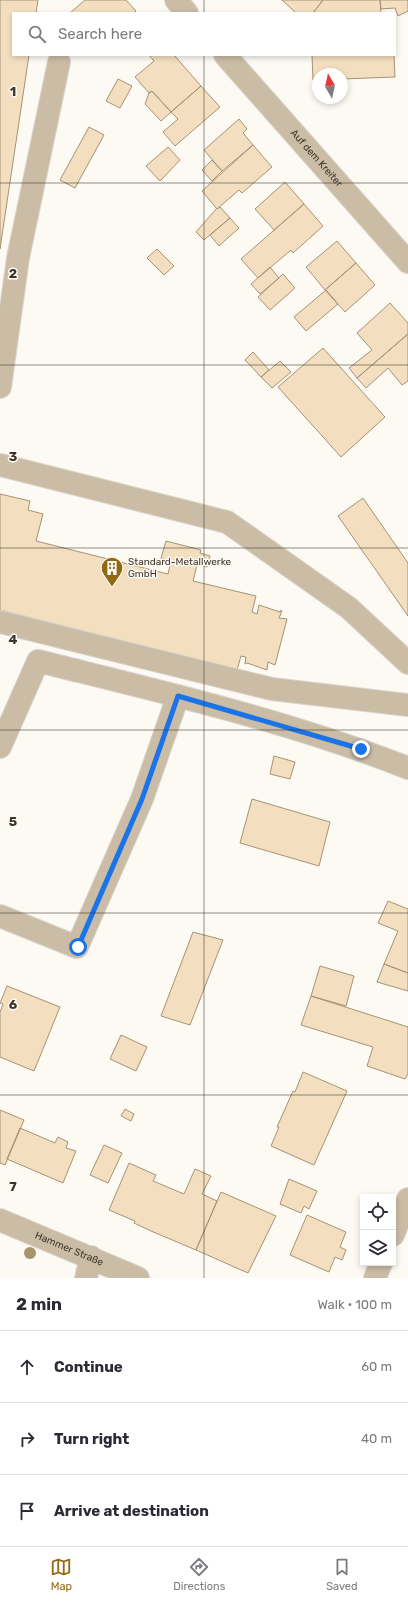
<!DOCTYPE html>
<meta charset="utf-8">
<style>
body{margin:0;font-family:Rubik,sans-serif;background:#f7f7f7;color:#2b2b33}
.controls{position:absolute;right:12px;bottom:12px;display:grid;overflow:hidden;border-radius:0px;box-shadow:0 2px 6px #0003}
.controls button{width:36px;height:36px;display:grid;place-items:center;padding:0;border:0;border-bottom:1px solid #e1e1e2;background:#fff;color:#2b2b33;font:20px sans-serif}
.compass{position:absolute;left:312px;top:68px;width:36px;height:36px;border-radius:50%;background:#fff;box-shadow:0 2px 6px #0003;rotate:351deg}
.stop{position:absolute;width:12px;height:12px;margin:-9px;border:3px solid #1a73e8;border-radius:50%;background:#fff}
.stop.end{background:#1a73e8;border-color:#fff;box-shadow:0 1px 4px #0008}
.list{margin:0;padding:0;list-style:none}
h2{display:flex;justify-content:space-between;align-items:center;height:52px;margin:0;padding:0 16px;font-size:17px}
h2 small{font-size:13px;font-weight:400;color:#7c7c81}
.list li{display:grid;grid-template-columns:26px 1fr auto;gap:12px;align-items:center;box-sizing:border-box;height:72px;padding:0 16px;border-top:1px solid #e1e1e2}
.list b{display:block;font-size:15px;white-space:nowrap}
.list em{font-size:13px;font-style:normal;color:#7c7c81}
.icon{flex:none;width:22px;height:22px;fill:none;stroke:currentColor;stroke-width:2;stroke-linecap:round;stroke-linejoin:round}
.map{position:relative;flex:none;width:408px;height:1278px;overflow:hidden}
.search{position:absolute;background:#fff;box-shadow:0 2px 6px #0003;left:12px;right:12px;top:12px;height:44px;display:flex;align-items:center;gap:10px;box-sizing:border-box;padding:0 14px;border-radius:0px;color:#7c7c81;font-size:15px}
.sheet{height:268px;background:#fff}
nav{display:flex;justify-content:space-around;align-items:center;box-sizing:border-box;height:56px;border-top:1px solid #e1e1e2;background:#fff;font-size:11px;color:#7c7c81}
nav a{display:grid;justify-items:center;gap:2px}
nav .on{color:#936812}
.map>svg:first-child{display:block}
.building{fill:#f3dfc0;stroke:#a59376}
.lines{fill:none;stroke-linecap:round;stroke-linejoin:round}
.minor-casing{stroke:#dad6cf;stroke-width:24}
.minor{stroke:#cbbca6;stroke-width:22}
.tree{fill:#a8946d}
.route{stroke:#1a73e8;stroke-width:5}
.grid{fill:none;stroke:#3d3529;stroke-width:1;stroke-opacity:0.55}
.labels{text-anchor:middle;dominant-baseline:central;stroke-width:3;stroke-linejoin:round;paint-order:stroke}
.street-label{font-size:10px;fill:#3d3529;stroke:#fdf9f3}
.poi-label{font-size:10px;fill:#3d3529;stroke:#fdf9f3;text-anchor:start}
.grid-label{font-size:13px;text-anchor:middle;font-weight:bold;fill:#3d3529;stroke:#fdf9f3;stroke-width:3;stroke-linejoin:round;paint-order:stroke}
</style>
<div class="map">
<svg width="408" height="1278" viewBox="0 0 408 1278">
<rect width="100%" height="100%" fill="#fdf9f3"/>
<!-- building -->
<path class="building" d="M0 0H38L36 13H13V55H29L0 249Z
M85 0H126L136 11 133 13H70Z
M282 0H323L313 13H296Z
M323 0H380L381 13H313Z
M380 0H408V11L398 16 395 8 381 9Z
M149 55H174L201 86 171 112 152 91 149 93 135 77 154 61Z
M312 55H394L395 77 342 79V74H318V80H313Z
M118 79 132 86 120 108 106 101Z
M201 86 220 107 175 146 163 132 178 119 171 112Z
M152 91 171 112 161 121 145 104 149 93Z
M239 119 247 129 243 133 253 145 222 171 204 150Z
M89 127 104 135 75 188 60 180Z
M253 145 272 167 242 193 239 190 217 209 202 191Z
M168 147 180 160 160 181 146 166Z
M212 160 222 171 212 181 202 170Z
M285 182 304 204 274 230 255 209Z
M304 204 323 226 293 253 291 250 258 278 241 259Z
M220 207 230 218 204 240 196 232 217 208V209Z
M230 218 239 228 219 246 210 235Z
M337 241 356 263 325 290 306 267Z
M157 249 174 266 164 275 147 258Z
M356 263 375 285 345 312 325 290Z
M270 267 279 278 260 294 251 284Z
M283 274 295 288 270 310 258 297Z
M326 290 338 304 306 331 294 317Z
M390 303 408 323V334L357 378 349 368 372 350 357 333Z
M408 334V381L402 385 388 368 366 388 357 378Z
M323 348 385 417 341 457 278 387Z
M253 352 269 370 261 377 245 360Z
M280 361 291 372 272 388 261 377Z
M0 494 30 501 28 510 43 514 36 541 168 574 171 561 161 558 166 541 201 550 200 553 210 556 207 567 197 565 193 581 256 596 252 612 257 614 259 605 280 612 281 610 282 611 279 618 287 619 275 665 268 662 267 670 247 663 245 664 246 657 241 656 237 670 0 610Z
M363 498 408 563V616L338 516Z
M274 756 295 762 290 779 270 774Z
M252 799 330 822 319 866 240 843Z
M388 901 408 909V973L384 964 398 931 378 923Z
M193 932 223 940 190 1025 161 1016Z
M384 964 408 973V991L377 982Z
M320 966 354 976 346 1006 311 996Z
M7 986 60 1007 34 1071 0 1057V1012L3 1004 0 1003Z
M311 996 408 1027V1074L405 1079 367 1066 373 1047 301 1025Z
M121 1035 147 1047 136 1071 110 1059Z
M303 1072 347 1091 314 1165 271 1146 279 1127H277L293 1091 295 1092Z
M125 1109 134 1114 131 1121 121 1116Z
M0 1110 24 1120 5 1165 0 1163Z
M20 1128 55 1143 58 1137 68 1142 66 1148 76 1151 63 1183 7 1159Z
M104 1145 122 1153 108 1183 90 1175Z
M129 1163 156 1175 153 1181 184 1194 195 1169 211 1176 202 1194 217 1201 196 1250 151 1231 134 1223 135 1221 109 1210Z
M289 1179 317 1191 309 1209 304 1206 301 1213 280 1204Z
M221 1192 276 1216 248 1273 196 1250Z
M307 1215 346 1232 340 1247 346 1250 342 1260 335 1257 329 1272 290 1255Z"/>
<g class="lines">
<!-- minor casing -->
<g class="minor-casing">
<g id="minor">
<path d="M176 0 187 13"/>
<path id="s1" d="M225 55 408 262"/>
<path d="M0 387 18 258 59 62"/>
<path d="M0 465 227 522 349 608 408 663"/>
<path d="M0 622 272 689 408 705"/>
<path d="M0 747 38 661C162 692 289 721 408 768"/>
<path d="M0 916 77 947 142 799 178 696"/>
<path id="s2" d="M0 1220 138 1278"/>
<path d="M393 1235 408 1199"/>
<path d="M86 1278 91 1257"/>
<path d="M375 1278 381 1263"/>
</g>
</g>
<!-- minor -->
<use href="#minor" class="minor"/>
</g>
<!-- trees -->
<circle class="tree" cx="30" cy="1253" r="6"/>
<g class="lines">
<!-- route -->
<path class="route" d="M78 947 142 799 178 696 361 749"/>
</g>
<!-- grid -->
<path class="grid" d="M204 0V13M204 55V1278M0 183H408M0 365H408M0 548H408M0 730H408M0 913H408M0 1095H408"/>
<!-- icons -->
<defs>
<g id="building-pin" transform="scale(1.15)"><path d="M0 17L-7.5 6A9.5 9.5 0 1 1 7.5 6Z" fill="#936812" stroke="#fdf9f3"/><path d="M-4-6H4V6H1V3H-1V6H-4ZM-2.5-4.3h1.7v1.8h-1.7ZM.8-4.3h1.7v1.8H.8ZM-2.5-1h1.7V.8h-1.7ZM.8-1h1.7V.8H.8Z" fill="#fff"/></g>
</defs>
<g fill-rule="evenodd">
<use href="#building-pin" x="112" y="568"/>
</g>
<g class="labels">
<!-- street labels -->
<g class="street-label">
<text stroke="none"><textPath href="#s1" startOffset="138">Auf dem Kreiter</textPath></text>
<text stroke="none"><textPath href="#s2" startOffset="75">Hammer Straße</textPath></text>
</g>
<!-- poi labels -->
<g class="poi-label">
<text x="128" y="562">Standard-Metallwerke<tspan x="128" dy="12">GmbH</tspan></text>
</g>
</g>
<g class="grid-label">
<text x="13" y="96">1</text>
<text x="13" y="278">2</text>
<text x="13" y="461">3</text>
<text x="13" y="644">4</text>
<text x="13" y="826">5</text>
<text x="13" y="1009">6</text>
<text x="13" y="1191">7</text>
</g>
</svg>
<div class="controls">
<button><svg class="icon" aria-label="locate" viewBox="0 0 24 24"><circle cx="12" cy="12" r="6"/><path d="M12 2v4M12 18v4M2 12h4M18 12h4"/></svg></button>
<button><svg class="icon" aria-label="layers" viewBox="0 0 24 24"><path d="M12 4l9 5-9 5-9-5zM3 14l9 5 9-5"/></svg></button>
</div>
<svg class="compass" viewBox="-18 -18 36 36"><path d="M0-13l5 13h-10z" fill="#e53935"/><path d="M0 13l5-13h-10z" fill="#7c7c81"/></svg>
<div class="stop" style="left:78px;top:947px"></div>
<div class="stop end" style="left:361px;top:749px"></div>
<div class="search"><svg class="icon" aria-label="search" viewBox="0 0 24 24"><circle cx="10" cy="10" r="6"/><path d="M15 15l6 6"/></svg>Search here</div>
</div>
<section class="sheet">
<h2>2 min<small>Walk · 100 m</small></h2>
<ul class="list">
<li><svg class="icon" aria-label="ahead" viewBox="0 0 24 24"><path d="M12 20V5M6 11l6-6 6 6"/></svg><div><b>Continue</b></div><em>60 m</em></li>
<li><svg class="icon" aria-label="right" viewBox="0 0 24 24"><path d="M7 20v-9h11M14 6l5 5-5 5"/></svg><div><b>Turn right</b></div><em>40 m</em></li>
<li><svg class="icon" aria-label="arrive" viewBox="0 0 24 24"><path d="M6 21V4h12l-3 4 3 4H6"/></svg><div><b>Arrive at destination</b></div></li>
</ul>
</section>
<nav>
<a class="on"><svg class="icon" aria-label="map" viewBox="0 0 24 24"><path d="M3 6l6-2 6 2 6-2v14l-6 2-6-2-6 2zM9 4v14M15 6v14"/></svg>Map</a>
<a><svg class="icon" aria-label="directions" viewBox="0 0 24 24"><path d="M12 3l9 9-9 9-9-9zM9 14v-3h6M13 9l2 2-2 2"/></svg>Directions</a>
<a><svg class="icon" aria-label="saved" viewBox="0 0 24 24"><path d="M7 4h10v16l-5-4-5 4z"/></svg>Saved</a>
</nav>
